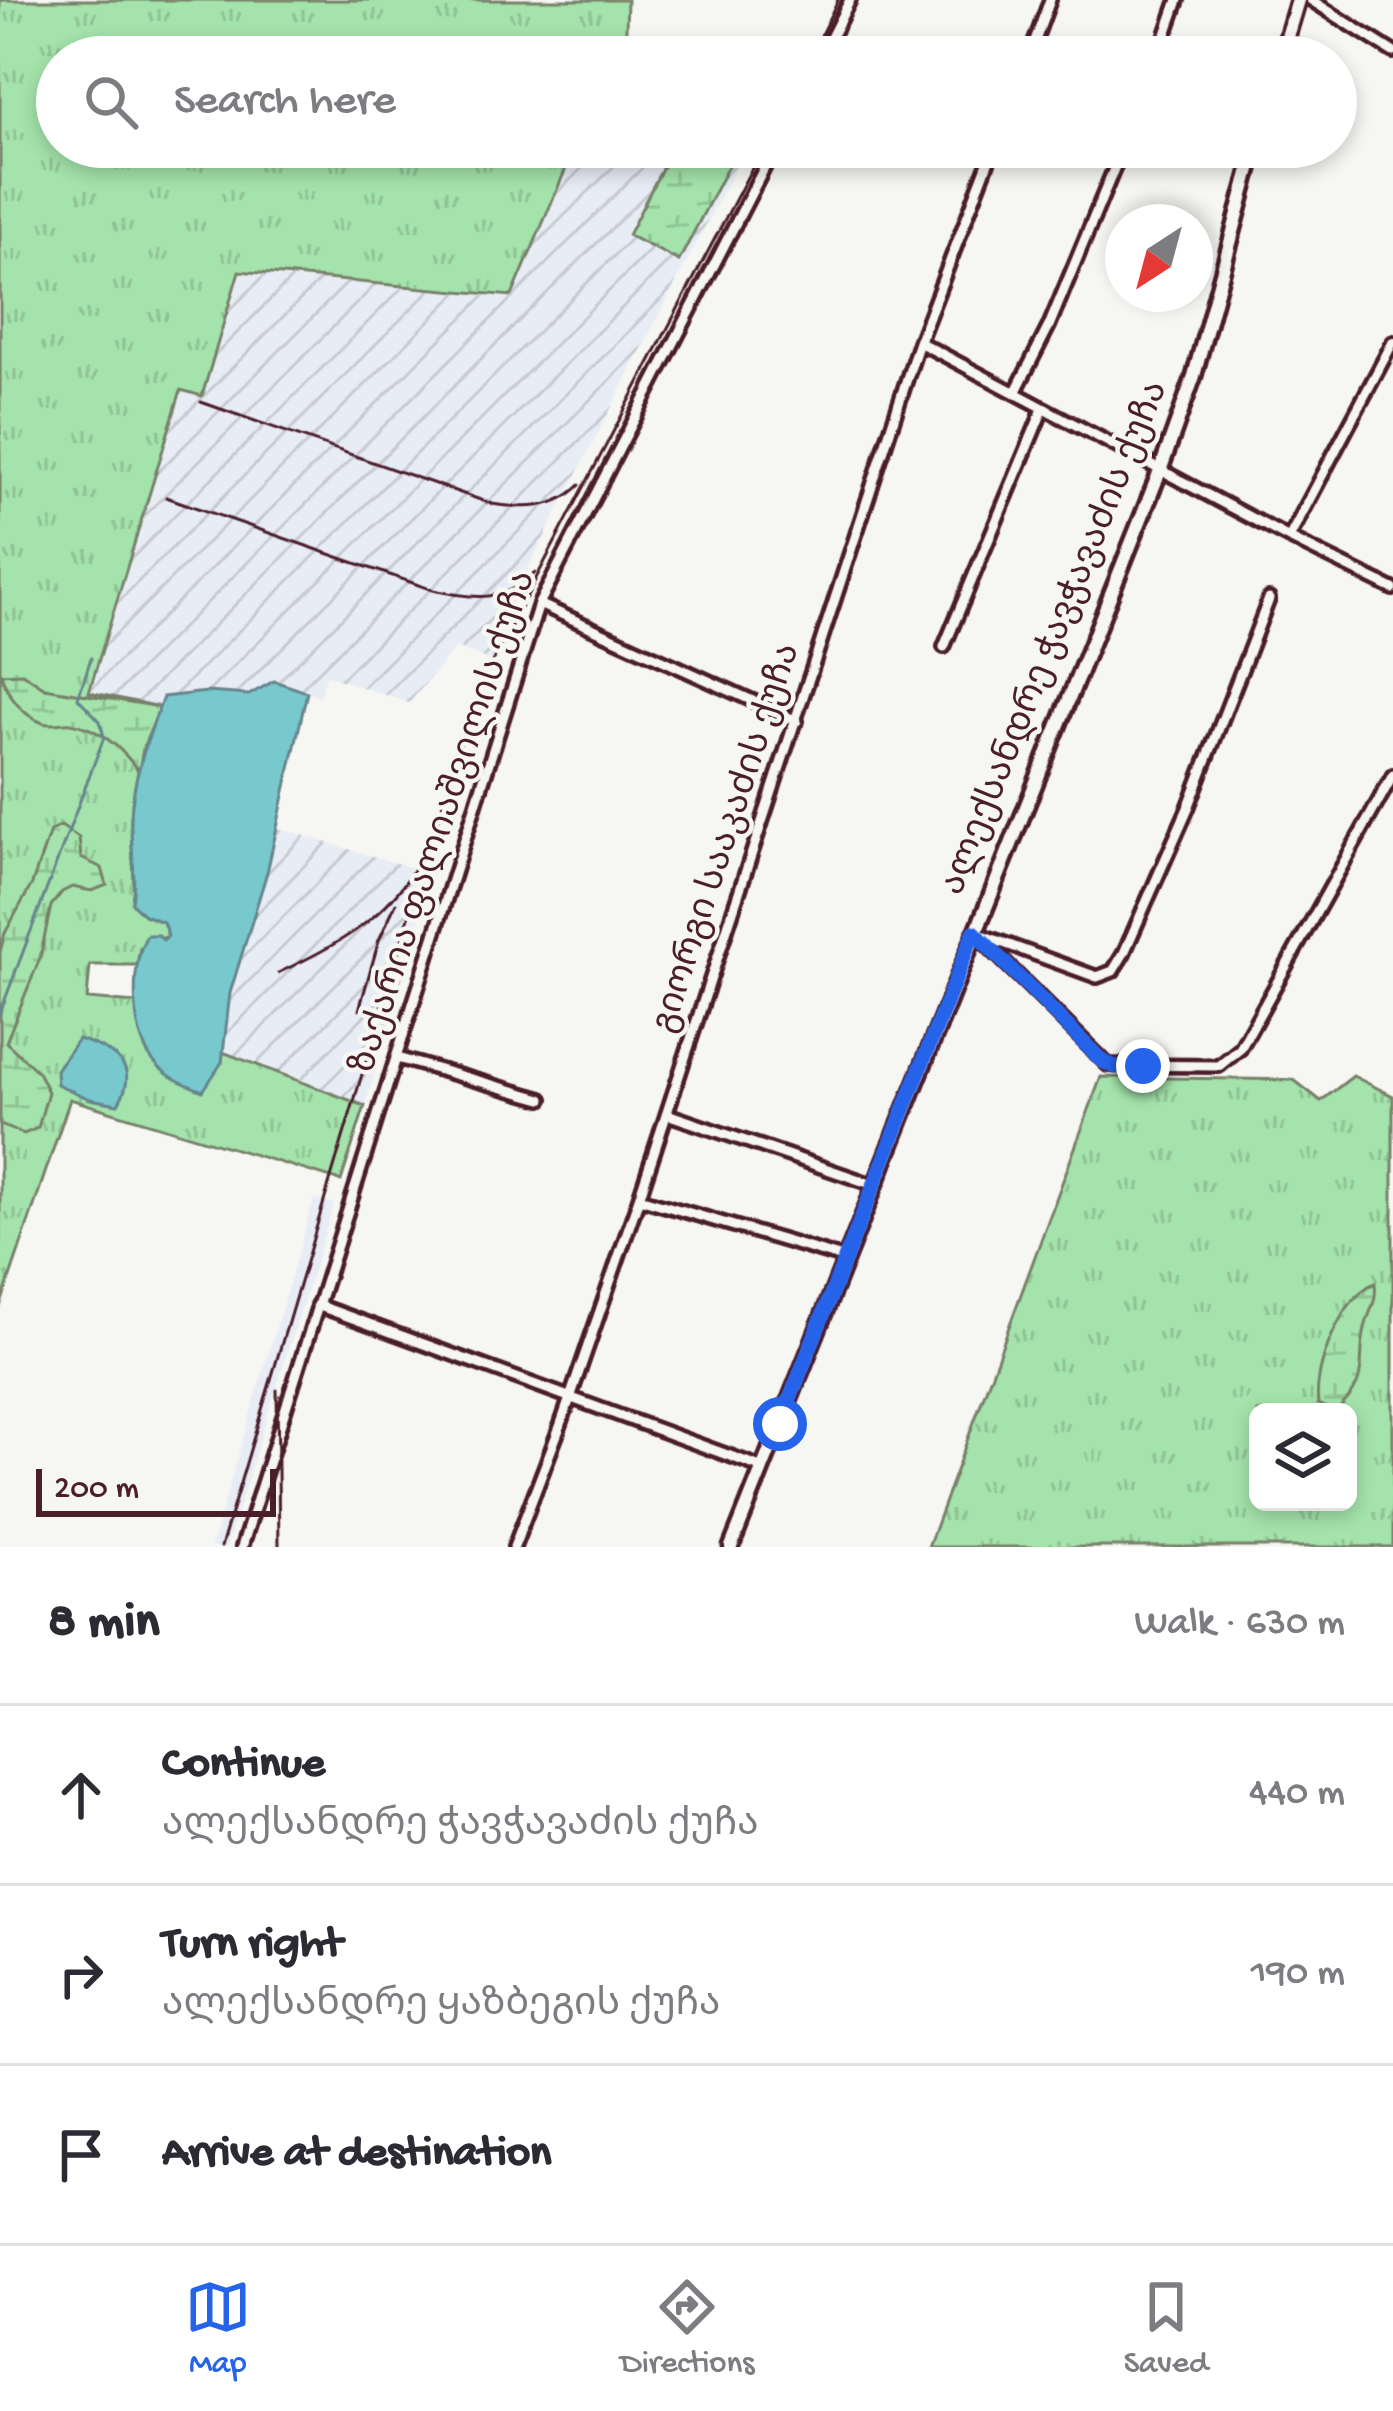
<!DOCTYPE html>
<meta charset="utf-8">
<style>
body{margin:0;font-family:"Gochi Hand","Noto Sans Georgian",sans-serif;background:#f7f7f7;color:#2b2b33}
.controls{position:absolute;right:36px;bottom:36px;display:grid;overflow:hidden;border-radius:18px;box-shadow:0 6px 18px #0003}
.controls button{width:108px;height:108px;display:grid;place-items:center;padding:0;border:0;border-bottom:3px solid #e1e1e2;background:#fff;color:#2b2b33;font:60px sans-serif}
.compass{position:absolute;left:1105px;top:204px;width:108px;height:108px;border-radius:50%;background:#fff;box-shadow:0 6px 18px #0003;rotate:216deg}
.scale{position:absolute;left:36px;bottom:30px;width:240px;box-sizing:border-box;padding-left:12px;border:6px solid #4a1f2b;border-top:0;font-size:33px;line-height:42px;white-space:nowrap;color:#4a1f2b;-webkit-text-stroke:9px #f6f6f2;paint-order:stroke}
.stop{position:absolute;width:36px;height:36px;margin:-27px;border:9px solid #2563eb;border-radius:50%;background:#fff}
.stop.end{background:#2563eb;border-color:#fff;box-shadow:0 3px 12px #0008}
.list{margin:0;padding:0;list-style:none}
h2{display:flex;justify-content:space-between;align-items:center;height:156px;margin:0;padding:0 48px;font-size:51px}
h2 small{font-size:39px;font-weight:400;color:#7c7c81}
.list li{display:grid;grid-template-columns:78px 1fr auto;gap:36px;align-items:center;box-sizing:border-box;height:180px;padding:0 48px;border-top:3px solid #e1e1e2}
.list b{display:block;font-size:45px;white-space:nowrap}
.list p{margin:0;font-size:39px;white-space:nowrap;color:#7c7c81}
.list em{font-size:39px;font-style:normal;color:#7c7c81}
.icon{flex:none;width:66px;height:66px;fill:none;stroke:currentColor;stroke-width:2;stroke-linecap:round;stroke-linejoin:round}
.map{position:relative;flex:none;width:1393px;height:1547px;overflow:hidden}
.search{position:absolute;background:#fff;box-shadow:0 6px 18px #0003;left:36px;right:36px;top:36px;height:132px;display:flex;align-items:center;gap:30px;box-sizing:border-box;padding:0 42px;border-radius:66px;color:#7c7c81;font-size:45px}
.sheet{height:696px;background:#fff}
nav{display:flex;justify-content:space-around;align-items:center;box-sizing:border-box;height:168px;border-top:3px solid #e1e1e2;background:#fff;font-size:33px;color:#7c7c81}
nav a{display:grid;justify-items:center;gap:6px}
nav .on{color:#2563eb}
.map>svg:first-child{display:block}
.built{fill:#e8ecf5}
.industrial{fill:url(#industrial-furrows)}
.grass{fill:url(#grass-tufts);stroke:#77816b;stroke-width:3;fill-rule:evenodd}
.wetland{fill:url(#wetland-marsh);stroke:#77816b;stroke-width:3}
.water{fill:#78c9ce;stroke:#66858d;stroke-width:3}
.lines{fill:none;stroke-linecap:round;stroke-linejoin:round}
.stream{stroke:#66858d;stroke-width:3}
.minor-casing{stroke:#4a1f2b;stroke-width:18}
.tertiary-casing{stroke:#4a1f2b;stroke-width:21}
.minor{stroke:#f6f6f2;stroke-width:9}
.tertiary{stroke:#f6f6f2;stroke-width:12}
.rail{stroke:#4a1f2b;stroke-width:3}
.route{stroke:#2563eb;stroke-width:15}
.labels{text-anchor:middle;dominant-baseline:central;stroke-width:9;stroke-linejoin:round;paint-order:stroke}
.street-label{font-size:36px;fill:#4a1f2b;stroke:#f6f6f2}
</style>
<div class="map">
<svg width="1393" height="1547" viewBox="0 0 1393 1547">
<defs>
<pattern id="industrial-furrows" width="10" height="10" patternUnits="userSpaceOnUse" patternTransform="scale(3)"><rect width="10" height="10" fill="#e8ecf5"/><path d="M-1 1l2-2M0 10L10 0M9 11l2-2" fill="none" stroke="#c8cad2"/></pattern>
<pattern id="grass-tufts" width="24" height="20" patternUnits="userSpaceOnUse" patternTransform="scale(3)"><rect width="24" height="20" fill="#a4e3ab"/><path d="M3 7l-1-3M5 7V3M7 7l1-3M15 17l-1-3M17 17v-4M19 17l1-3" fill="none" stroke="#8fc293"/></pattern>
<pattern id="wetland-marsh" width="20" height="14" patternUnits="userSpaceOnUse" patternTransform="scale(3)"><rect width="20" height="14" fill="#a4e3ab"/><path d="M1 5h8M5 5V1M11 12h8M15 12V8" fill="none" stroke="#8fc293"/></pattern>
</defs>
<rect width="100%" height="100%" fill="#f6f6f2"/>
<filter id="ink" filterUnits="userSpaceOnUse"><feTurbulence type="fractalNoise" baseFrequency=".00833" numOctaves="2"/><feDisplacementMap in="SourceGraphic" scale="24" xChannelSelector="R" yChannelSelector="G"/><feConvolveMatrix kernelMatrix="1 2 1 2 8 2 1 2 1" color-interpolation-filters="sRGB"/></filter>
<g filter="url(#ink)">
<!-- built -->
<path class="built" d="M314 1199 334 1204 226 1547H211Z"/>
<!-- industrial -->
<path class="industrial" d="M575 147H746L515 594 495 663 456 647 409 703 326 675 320 697 274 681 249 695 207 692 164 697 160 707 88 693 181 389 202 395 239 270 512 296Z
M278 828 433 874 365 1106 223 1052 230 993Z"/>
<!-- grass -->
<path class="grass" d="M0 0H627L625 57H57V147H575L512 296 239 271 202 396 181 390 89 692 160 707C145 742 133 779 131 818 130 848 137 871 132 903L144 915 163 922 168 936 140 948 137 965H90L87 999 135 1003 148 1054 222 1062 223 1052 365 1106 341 1181 70 1099 0 1307Z
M1353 1076 1393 1096V1547H928L1101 1077 1294 1080 1321 1101ZM1258 1412H1348V1502H1258Z"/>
<!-- wetland -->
<path class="wetland" d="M673 147H696L729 164 679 261 628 235Z
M22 673 45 688 160 707 143 748 139 772C123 749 100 729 71 723 62 722 51 726 43 723 21 715 7 694 1 674Z
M61 826 79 838 81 858 102 868 107 885 92 891 72 887 62 892 51 906 40 958 6 1042 38 1072 48 1092 38 1128 24 1134 0 1125V952L5 933 32 884 50 831Z
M1375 1283C1377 1300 1372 1305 1367 1321 1354 1362 1374 1378 1335 1412L1318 1404C1313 1369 1341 1297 1375 1283Z"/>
<!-- water -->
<path class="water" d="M274 681 307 692 267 872 230 993 222 1062 203 1091C182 1083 161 1075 149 1055 131 1026 131 963 147 935H158L163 940 168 936 163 922 144 915 132 903C137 871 130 847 131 817 133 775 149 736 163 697L207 692 249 695Z
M78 1039C113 1050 142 1065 118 1104L90 1099 57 1084 56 1070Z"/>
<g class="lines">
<!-- stream -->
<path class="stream" d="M0 1013 104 737 100 721 78 698 91 658"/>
<!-- minor casing -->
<g class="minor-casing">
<path id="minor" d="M1311 0 1393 52
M821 57 850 0
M1029 57 1050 0
M1158 57 1178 0
M919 342 1289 538 1393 589
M1015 393 1049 326 1123 147
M1289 538 1393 342
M539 604 797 721
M944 647 1043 409
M974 932 1108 1065 1219 1066 1240 1049 1393 775
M979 934 1097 977 1113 971 1124 953 1188 808 1269 599
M397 1058 542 1099
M667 1114 874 1185
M639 1198 846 1259
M317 1305 763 1468
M242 1547 539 604 775 147
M514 1547 561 1424 639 1198 919 342 994 147"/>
</g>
<!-- tertiary casing -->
<g class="tertiary-casing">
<path id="tertiary" d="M1281 57 1298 0
M731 1547 1160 471 1194 376 1256 147"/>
</g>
<!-- minor -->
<use href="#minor" class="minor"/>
<!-- tertiary -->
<use href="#tertiary" class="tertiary"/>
<!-- rail -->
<path class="rail" d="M810 57 838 0
M201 402 492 504C525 509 555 510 580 485
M166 497 433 590C473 599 504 603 535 573
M278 973C333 947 386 920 416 865
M359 1010 379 940 396 903
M277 1390 279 1547
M221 1547 468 719 491 664 763 147"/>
</g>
</g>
<g class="lines" filter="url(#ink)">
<!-- route -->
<path class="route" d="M780 1424 974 932 1102 1061 1115 1067 1143 1066"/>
</g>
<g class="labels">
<!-- street labels -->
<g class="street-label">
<text transform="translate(1057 639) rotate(-68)">ალექსანდრე ჭავჭავაძის ქუჩა</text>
<text transform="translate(446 823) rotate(-72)">ზაქარია ფალიაშვილის ქუჩა</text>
<text transform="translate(729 839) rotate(-72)">გიორგი სააკაძის ქუჩა</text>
</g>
</g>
</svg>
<div class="controls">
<button><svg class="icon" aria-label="layers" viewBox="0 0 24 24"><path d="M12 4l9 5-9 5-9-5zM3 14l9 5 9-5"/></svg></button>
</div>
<svg class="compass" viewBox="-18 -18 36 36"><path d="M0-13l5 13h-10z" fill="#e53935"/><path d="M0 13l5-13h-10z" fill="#7c7c81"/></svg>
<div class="scale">200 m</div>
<div class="stop" style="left:780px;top:1424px"></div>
<div class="stop end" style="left:1143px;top:1066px"></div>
<div class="search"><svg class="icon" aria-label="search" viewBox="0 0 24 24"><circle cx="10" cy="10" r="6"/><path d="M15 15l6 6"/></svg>Search here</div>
</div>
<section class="sheet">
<h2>8 min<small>Walk · 630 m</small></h2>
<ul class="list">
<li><svg class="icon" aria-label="ahead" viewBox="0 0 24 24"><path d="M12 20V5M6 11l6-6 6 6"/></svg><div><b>Continue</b><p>ალექსანდრე ჭავჭავაძის ქუჩა</p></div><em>440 m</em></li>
<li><svg class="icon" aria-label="right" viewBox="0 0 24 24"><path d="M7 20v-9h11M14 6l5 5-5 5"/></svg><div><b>Turn right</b><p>ალექსანდრე ყაზბეგის ქუჩა</p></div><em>190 m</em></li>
<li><svg class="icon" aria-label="arrive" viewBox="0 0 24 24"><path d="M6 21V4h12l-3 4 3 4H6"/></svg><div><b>Arrive at destination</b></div></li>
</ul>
</section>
<nav>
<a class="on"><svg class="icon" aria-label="map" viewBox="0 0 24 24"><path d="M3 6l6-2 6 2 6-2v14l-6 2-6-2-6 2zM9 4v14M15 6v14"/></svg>Map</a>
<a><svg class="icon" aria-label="directions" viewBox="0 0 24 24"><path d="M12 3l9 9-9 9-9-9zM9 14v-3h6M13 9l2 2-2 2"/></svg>Directions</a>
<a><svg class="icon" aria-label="saved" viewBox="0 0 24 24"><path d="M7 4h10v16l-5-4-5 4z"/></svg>Saved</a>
</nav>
